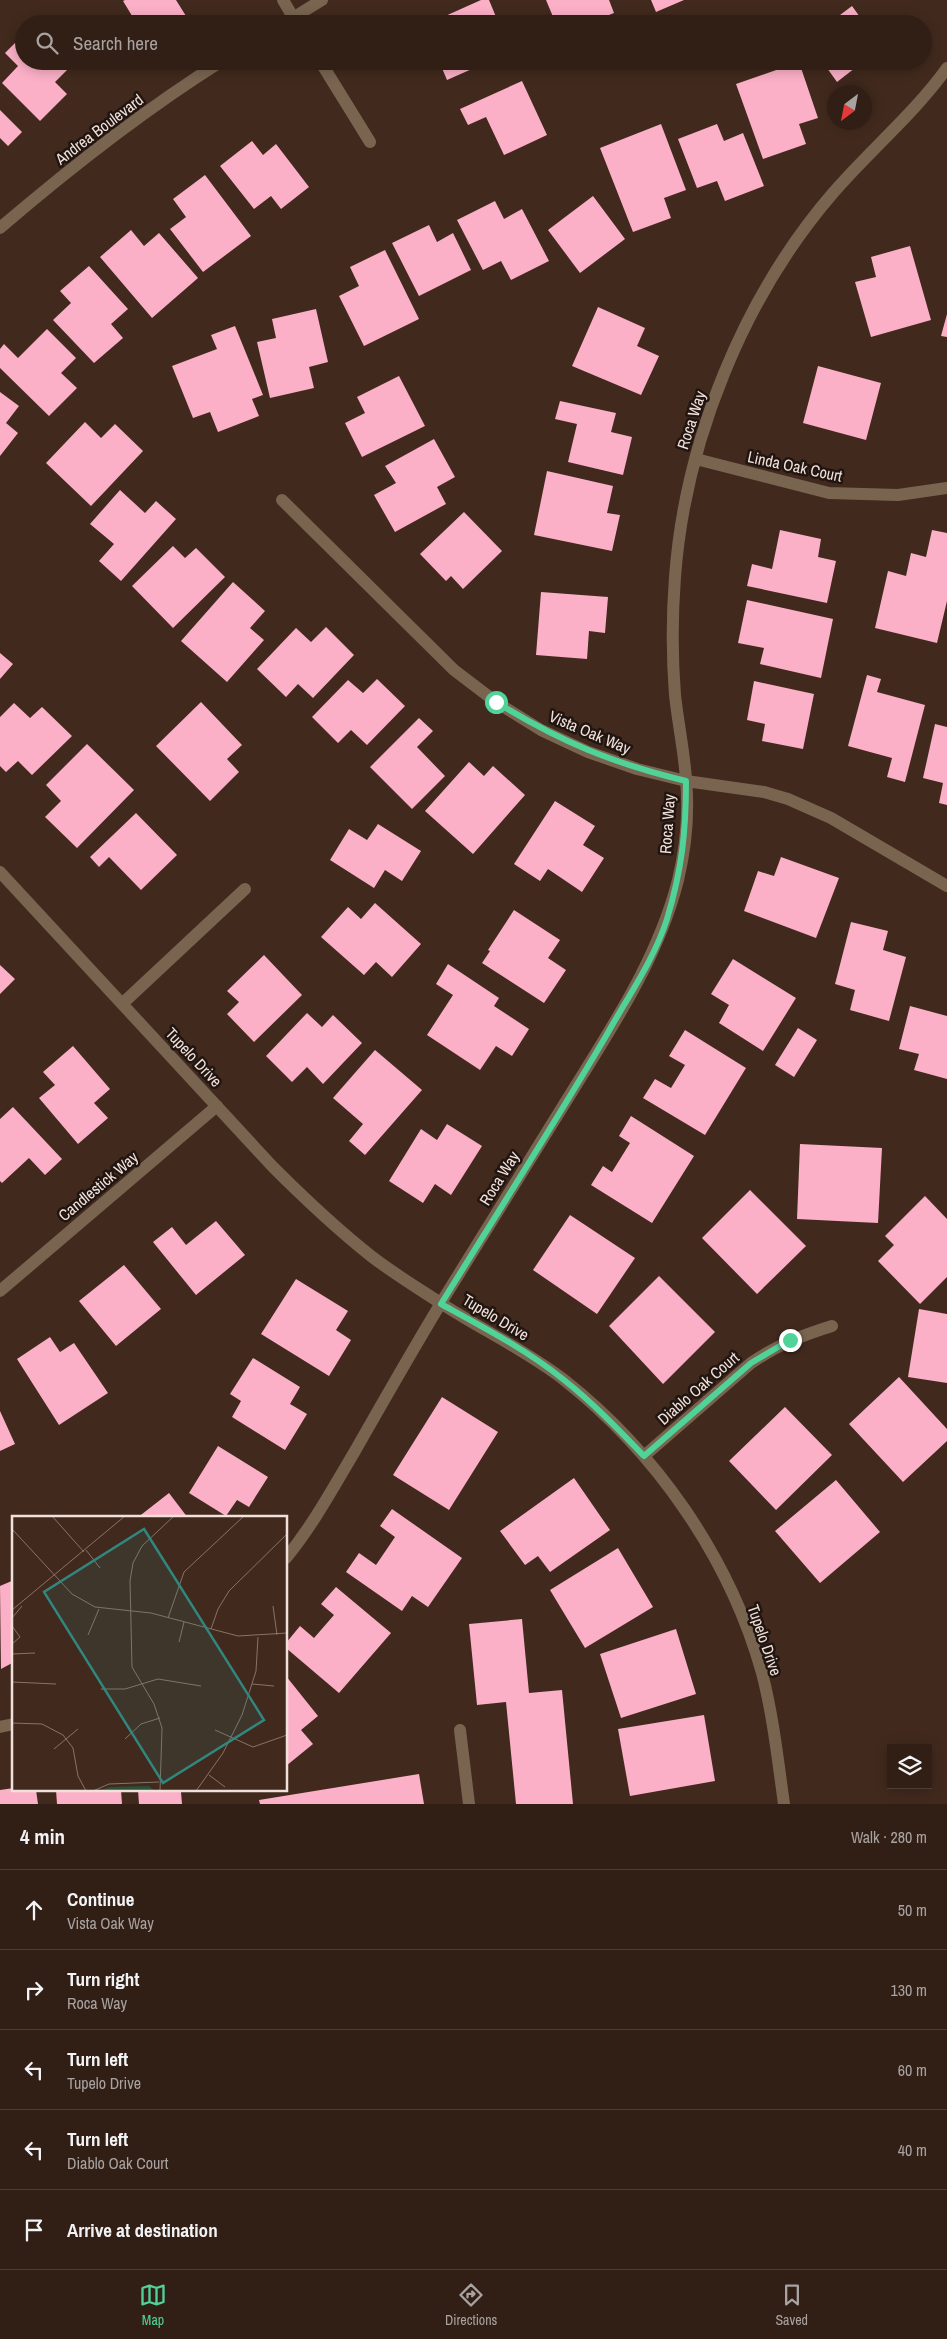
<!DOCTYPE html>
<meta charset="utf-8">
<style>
body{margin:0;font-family:"Archivo Narrow",sans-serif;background:#3d2c23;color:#f1f3f6}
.controls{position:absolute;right:15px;bottom:15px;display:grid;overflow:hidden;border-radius:0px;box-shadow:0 2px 12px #0003}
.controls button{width:45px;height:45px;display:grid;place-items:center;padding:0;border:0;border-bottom:1px solid #4c3d35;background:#311f16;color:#f1f3f6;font:25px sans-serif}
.compass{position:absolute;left:827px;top:85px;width:45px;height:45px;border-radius:50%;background:#311f16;box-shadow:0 2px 12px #0003;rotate:212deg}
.stop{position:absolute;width:15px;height:15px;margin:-11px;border:4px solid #50d398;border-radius:50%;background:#fff}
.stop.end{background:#50d398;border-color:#fff;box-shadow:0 1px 5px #0008}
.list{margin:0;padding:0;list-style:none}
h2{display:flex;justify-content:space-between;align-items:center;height:65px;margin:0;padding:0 20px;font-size:21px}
h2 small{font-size:16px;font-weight:400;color:#a8a2a1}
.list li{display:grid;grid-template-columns:32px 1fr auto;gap:15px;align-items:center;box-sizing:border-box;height:80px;padding:0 20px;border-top:1px solid #4c3d35}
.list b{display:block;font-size:19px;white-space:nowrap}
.list p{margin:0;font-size:16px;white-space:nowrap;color:#a8a2a1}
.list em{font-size:16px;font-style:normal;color:#a8a2a1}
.icon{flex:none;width:28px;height:28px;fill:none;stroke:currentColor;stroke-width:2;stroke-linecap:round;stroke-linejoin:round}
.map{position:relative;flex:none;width:947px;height:1804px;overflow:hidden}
.search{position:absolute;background:#311f16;box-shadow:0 2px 12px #0003;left:15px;right:15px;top:15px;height:55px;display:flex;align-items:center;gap:12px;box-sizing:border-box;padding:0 18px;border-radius:28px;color:#a8a2a1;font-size:19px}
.sheet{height:465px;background:#311f16}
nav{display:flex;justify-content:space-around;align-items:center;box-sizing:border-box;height:70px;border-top:1px solid #4c3d35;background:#311f16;font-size:14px;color:#a8a2a1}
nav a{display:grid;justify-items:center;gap:2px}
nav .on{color:#50d398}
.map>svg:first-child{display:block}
.building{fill:#fbb0c7}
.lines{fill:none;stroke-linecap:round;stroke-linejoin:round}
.minor{stroke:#796450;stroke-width:12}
.route{stroke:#50d398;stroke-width:6}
.labels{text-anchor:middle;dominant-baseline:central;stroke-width:5;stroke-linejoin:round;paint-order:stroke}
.street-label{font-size:16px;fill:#f2e1da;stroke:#201510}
.inset-road{fill:none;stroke:#887369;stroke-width:1}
.view{fill:#31867e;fill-opacity:0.15;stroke:#31867e;stroke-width:2.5}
.inset-edge{fill:none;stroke:#f2e1da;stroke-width:2.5}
</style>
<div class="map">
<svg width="947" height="1804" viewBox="0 0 947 1804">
<rect width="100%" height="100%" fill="#41291d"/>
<!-- building -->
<path class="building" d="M125 0H176L191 24H137L123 1Z
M481 0H489L499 24H446L443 17Z
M546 0H609L614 13 599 19 601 24H556Z
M651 0H684L656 12Z
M852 6 865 24H828Z
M24 34V61H62L69 68 55 82 67 94 40 121 2 83 18 66 5 53Z
M439 61H490L447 80Z
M822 61H864L837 82Z
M799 62 818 118 799 124 806 144 763 159 736 84Z
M522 81 547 135 504 155 486 117 468 125 460 109Z
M0 110 22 132 8 146 0 138Z
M661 124 686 190 664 198 671 218 633 232 600 148Z
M717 124 724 141 743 133 764 186 725 201 717 181 697 188 678 139Z
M252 141 263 155 276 144 309 187 281 209 271 196 254 209 220 166Z
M205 175 251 236 203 272 170 229 186 217 173 199Z
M593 196 625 239 580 273 548 230Z
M495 201 504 219 522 209 549 261 511 280 501 261 483 270 457 220Z
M429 225 437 242 453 233 471 270 419 296 392 243Z
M131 230 144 246 159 233 198 278 152 318 100 257Z
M910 246 931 320 871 337 855 282 876 277 871 257Z
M385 250 419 319 364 346 339 296 359 286 350 267Z
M89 266 128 309 111 324 123 338 94 363 53 320 71 303 60 291Z
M598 307 645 328 637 346 659 356 641 395 572 366Z
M316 309 328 362 309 367 314 388 270 398 257 342 276 338 272 319Z
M947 314V337L941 336Z
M235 326 263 395 252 399 259 416 218 432 210 412 193 418 172 366 217 349 211 335Z
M47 329 76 358 61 373 77 388 49 416 0 368V349L4 344 18 358Z
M818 366 881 383 866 440 803 423Z
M399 376 425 426 362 457 345 423 365 413 357 397Z
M0 392 19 406 6 423 18 433 0 456Z
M560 401 616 413 611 432 632 437 623 475 568 462 577 424 555 419Z
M85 422 101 438 115 424 143 451 91 506 46 463Z
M434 439 455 477 437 487 446 504 395 532 374 495 396 483 385 466Z
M547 471 613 486 607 513 620 515 612 551 534 535Z
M120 490 145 513 156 501 176 519 121 581 99 561 114 544 90 524Z
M464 512 502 551 463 589 451 576 446 581 420 554Z
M780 530 821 539 818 557 836 561 827 603 747 586 752 564 772 569Z
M932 530 947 533V601L937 643 875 628 888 571 906 576 911 553 926 557Z
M173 546 185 558 196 548 225 577 173 628 132 586Z
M233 582 265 611 250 628 264 640 227 682 181 641Z
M541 592 608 597 605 633 589 631 587 659 536 655Z
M747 600 833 619 821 678 760 664 764 648 738 643Z
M326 627 354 655 313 698 298 684 286 697 257 669 296 628 311 642Z
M0 653 13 664 0 679Z
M867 675 881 679 877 692 925 705 905 782 887 777 892 758 848 746Z
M377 679 405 706 367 745 351 730 338 743 312 717 348 680 363 693Z
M754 681 814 694 803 749 762 741 765 724 747 720Z
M201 702 242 745 227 759 239 772 210 801 156 746Z
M14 703 30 718 42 707 72 736 32 775 18 761 6 772 0 766V717Z
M419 718 433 731 417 747 445 776 412 809 370 767Z
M935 724 947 727V805L939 803 943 783 923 778Z
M87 744 134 790 77 848 45 817 61 801 46 785Z
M469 762 484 776 493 766 525 795 473 854 425 811Z
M555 801 595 826 583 845 604 858 582 892 548 869 540 881 514 864Z
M136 813 177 855 141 890 109 857 99 867 90 857Z
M378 824 421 851 402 881 385 870 374 888 330 860 349 829 367 840Z
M781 857 839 878 816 938 744 911 758 871 774 876Z
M375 903 421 944 392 977 376 962 364 975 321 937 348 907 361 919Z
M514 910 560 940 548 958 566 970 544 1003 482 963 490 951 488 950Z
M851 922 888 931 883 950 906 957 889 1021 850 1010 855 990 835 984Z
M264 955 302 995 254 1042 227 1014 239 1002 227 991Z
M733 959 796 998 763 1051 719 1023 729 1005 711 994Z
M448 964 499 998 494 1006 529 1029 512 1056 496 1046 480 1070 427 1035 453 995 436 984Z
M0 965 15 979 0 994Z
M910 1006 947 1016V1079L914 1070 919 1054 899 1049Z
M307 1013 322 1027 333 1015 362 1043 323 1084 307 1067 292 1082 266 1056Z
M798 1028 817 1040 794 1077 775 1065Z
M685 1030 746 1068 705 1135 643 1098 655 1079 671 1088 685 1065 669 1056Z
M73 1046 110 1089 94 1103 108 1118 78 1144 39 1098 55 1085 43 1072Z
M375 1050 422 1090 365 1155 349 1141 363 1124 333 1098Z
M13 1107 62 1159 45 1175 29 1158 2 1183 0 1181V1119Z
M631 1116 694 1156 652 1223 591 1185 603 1166 612 1172 630 1143 619 1136Z
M447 1124 482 1146 451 1195 435 1184 423 1203 389 1181 421 1129 437 1140Z
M800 1144 882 1148 878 1223 797 1219Z
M750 1190 806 1246 757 1294 702 1238Z
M925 1196 947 1219V1277L920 1304 878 1261 894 1245 885 1236Z
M570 1215 635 1258 597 1314 533 1270Z
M216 1221 245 1255 196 1295 153 1242 172 1227 186 1245Z
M124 1265 161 1309 116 1346 79 1301Z
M659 1276 715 1332 663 1384 609 1326Z
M296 1279 348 1311 336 1330 351 1340 329 1376 261 1334Z
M919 1309 947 1314V1383L908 1377Z
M50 1337 60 1352 74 1343 108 1393 59 1425 17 1359Z
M253 1358 300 1387 290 1404 307 1414 285 1450 232 1417 241 1401 230 1394Z
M899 1377 947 1429V1441L903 1482 849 1424Z
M442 1397 498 1432 449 1510 393 1475Z
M785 1407 832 1455 776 1510 729 1461Z
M0 1411 15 1444 0 1451Z
M218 1446 268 1477 249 1507 237 1500 226 1516 189 1493Z
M574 1478 610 1530 550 1572 538 1556 525 1565 500 1531Z
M836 1480 880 1532 820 1583 775 1531Z
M169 1493 188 1518H137Z
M392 1509 462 1558 428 1607 412 1596 402 1611 346 1572 359 1553 376 1565 395 1537 380 1526Z
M618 1548 653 1607 585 1648 550 1590Z
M14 1580V1662L1 1669 0 1586Z
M336 1587 391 1633 339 1693 286 1648V1643L300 1626 314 1638 334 1615 321 1604Z
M522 1619 529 1693 562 1690 573 1804H516L506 1702 477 1705 469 1624Z
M676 1629 696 1694 621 1718 600 1654Z
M286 1676 318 1716 301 1730 313 1744 286 1766Z
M704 1715 715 1781 630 1796 618 1729Z
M419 1774 424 1804H260L259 1800Z
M14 1788V1790H36L38 1804H0V1790Z
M56 1790H77V1792L121 1790 122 1804H57Z
M138 1790H184V1791L181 1792 182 1804H139Z"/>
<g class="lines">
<!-- minor -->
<path class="minor" d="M283 0 297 24
M283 24 322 0
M320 61 370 142
M0 228C70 168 144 110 222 61
M696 459 829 493 898 495 947 488
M282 500 454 670 496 702 541 730 588 752 637 769 686 781 764 792 788 799 831 818 947 886
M0 872 273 1167C304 1198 337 1229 371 1256 393 1273 416 1287 439 1302 480 1329 524 1349 563 1379 656 1452 730 1558 762 1673 773 1715 778 1761 784 1804
M122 1004 245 889
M0 1291 217 1106
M644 1456 751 1363C777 1345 803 1335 832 1326
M286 1558C313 1525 333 1488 355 1451 384 1400 413 1349 444 1298 487 1229 530 1160 573 1090 614 1024 659 956 678 880 686 847 689 812 686 779 684 751 678 723 675 695 672 657 672 616 675 577 685 441 744 296 833 193 870 150 914 114 947 68
M0 1727 14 1724
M460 1730 469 1804"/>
</g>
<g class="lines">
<!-- route -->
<path class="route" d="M496 702C561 742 612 763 686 781 686 832 682 869 667 919 654 960 627 998 606 1036 553 1126 496 1215 441 1304 483 1327 527 1350 564 1380 593 1403 618 1429 644 1456L751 1363 790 1340"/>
</g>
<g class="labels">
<!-- street labels -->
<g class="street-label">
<text transform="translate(99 129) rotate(-37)">Andrea Boulevard</text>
<text transform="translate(691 420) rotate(-72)">Roca Way</text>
<text transform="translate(795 466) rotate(12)">Linda Oak Court</text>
<text transform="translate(590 732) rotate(23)">Vista Oak Way</text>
<text transform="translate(667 824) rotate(-86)">Roca Way</text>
<text transform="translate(194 1057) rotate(47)">Tupelo Drive</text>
<text transform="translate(499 1178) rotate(-58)">Roca Way</text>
<text transform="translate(98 1186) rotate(-40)">Candlestick Way</text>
<text transform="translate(496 1317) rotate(31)">Tupelo Drive</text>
<text transform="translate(698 1388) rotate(-41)">Diablo Oak Court</text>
<text transform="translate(765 1640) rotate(71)">Tupelo Drive</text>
</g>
</g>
<!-- overview -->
<g transform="translate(12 1516)">
<rect width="275" height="275" fill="#41291d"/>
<path d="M137 270 143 275H87L97 271Z" fill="#285237"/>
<path class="inset-road" d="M40 0 72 36M0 13 60 78 83 91 139 97 226 120 275 117M74 34 88 52M261 90 265 119M0 94 113 0M0 102 10 90M156 102 172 56 232 0M0 110 8 121 0 128M199 113 206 93 217 75 275 18M76 119 87 93M167 126 172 106M0 138 23 137M0 166 44 168M240 168 262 170M89 173H113L146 163 189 170M0 207 30 208 51 219 61 232 66 260 74 275M203 214 241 231 275 219M113 223 129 208 148 202M42 233 66 213M197 259 213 271M81 275 97 268 147 266M148 275 150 212 142 188 120 151 118 65 121 47 130 30 162 0M184 275 211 237 230 199 244 155 246 121"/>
<path class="view" d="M132 13 252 204 151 267 32 76Z"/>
<rect width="275" height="275" class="inset-edge"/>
</g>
</svg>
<div class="controls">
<button><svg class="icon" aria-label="layers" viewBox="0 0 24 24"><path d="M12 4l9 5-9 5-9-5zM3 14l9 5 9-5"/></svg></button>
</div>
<svg class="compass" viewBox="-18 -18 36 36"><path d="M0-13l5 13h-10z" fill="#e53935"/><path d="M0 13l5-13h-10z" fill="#a8a2a1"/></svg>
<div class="stop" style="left:496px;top:702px"></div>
<div class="stop end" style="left:790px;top:1340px"></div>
<div class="search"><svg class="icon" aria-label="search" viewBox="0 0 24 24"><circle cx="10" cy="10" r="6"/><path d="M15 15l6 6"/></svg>Search here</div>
</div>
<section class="sheet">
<h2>4 min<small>Walk · 280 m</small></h2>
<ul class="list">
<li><svg class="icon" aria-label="ahead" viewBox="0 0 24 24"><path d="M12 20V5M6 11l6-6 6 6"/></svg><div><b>Continue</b><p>Vista Oak Way</p></div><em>50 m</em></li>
<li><svg class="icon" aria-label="right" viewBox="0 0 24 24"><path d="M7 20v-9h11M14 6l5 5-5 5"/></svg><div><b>Turn right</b><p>Roca Way</p></div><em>130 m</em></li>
<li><svg class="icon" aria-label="left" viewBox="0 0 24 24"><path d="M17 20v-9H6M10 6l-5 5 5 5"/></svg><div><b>Turn left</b><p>Tupelo Drive</p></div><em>60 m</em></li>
<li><svg class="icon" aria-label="left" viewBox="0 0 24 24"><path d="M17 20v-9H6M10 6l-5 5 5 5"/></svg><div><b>Turn left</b><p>Diablo Oak Court</p></div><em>40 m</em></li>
<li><svg class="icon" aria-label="arrive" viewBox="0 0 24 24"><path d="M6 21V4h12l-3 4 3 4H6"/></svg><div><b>Arrive at destination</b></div></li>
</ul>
</section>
<nav>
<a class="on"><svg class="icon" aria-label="map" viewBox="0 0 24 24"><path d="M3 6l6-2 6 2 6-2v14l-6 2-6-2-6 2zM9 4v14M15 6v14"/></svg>Map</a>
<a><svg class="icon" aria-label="directions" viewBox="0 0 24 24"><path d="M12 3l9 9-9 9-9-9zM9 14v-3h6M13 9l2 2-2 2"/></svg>Directions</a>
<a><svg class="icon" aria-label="saved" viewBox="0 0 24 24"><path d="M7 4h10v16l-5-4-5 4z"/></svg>Saved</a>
</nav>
